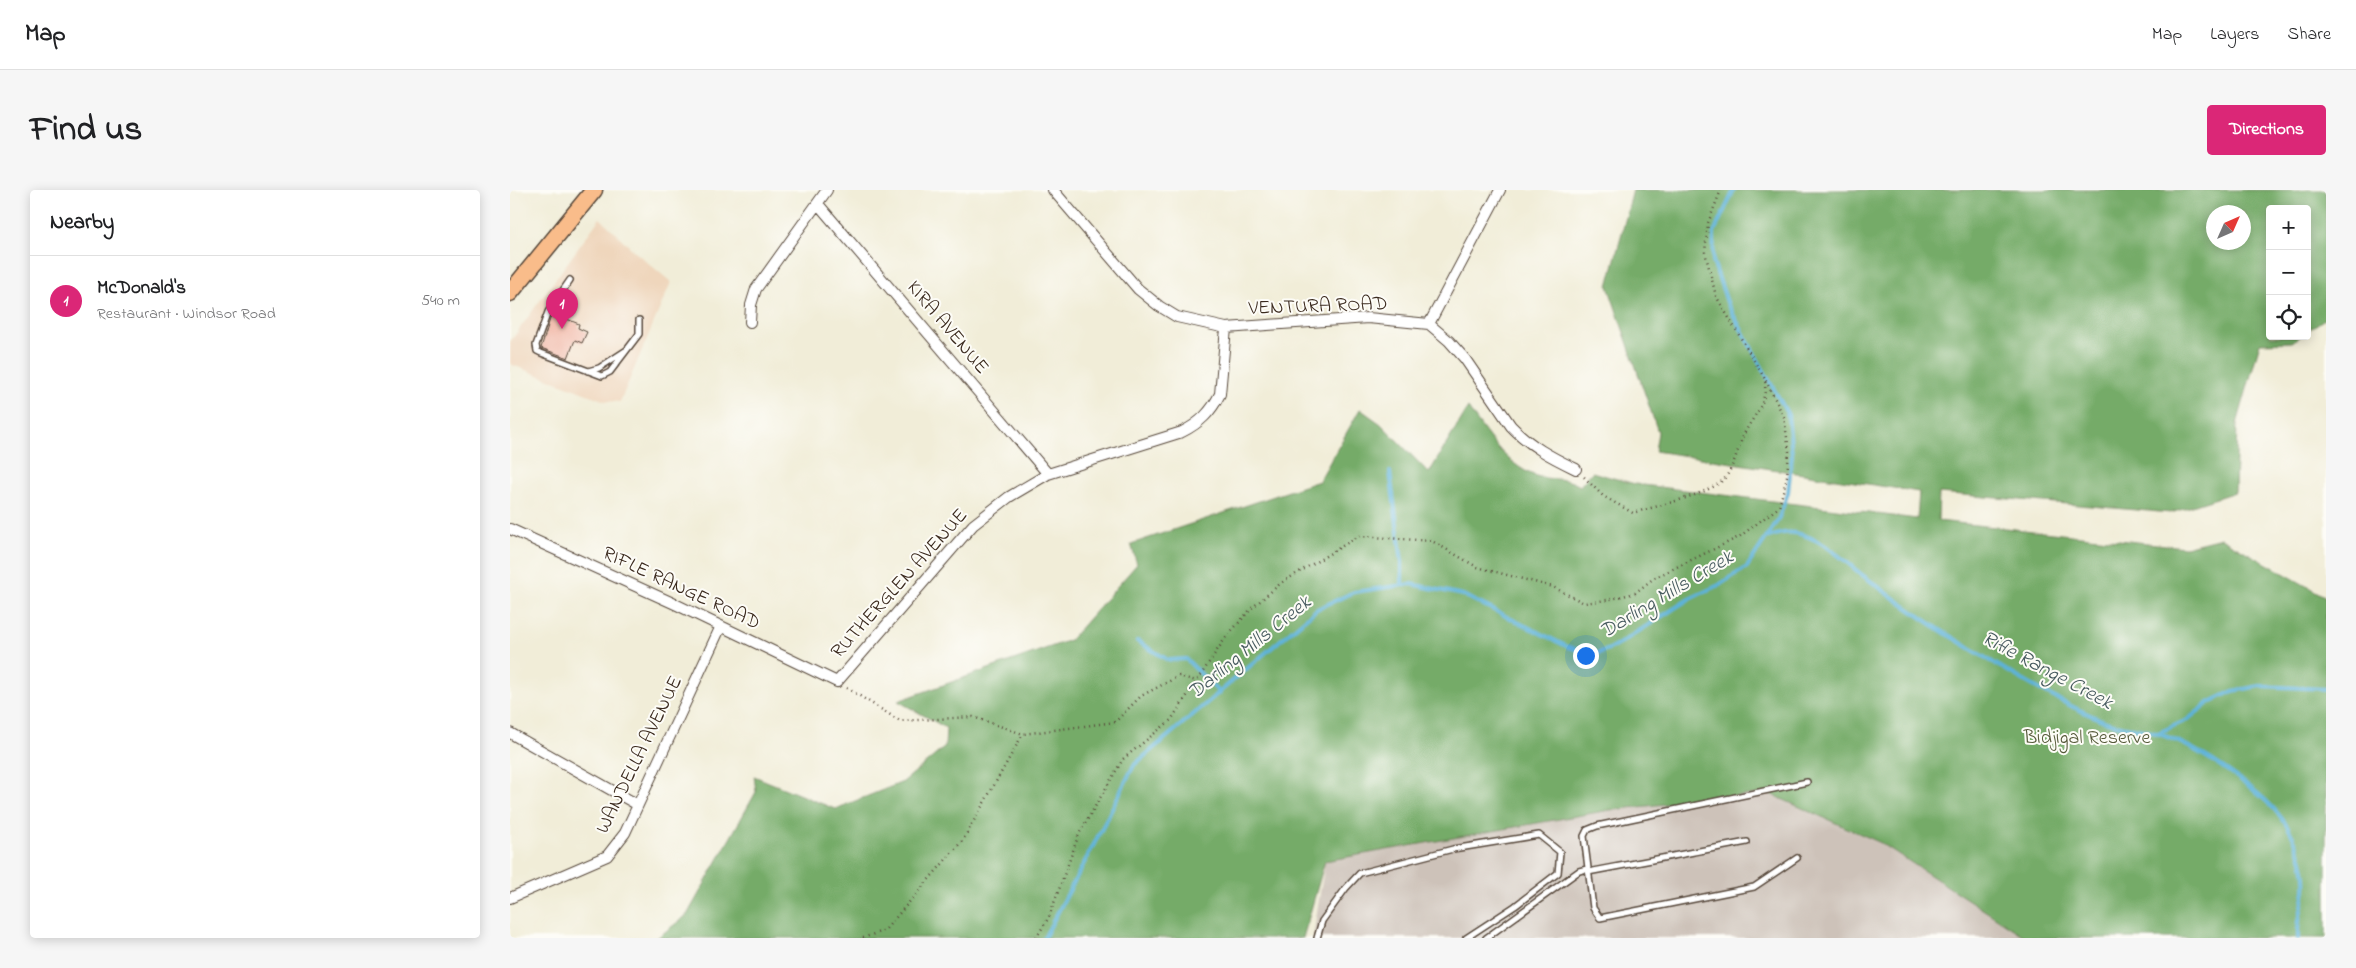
<!DOCTYPE html>
<meta charset="utf-8">
<style>
body{margin:0;font-family:"Indie Flower",sans-serif;background:#f6f6f6;color:#202124}
.controls{position:absolute;right:15px;top:15px;display:grid;overflow:hidden;border-radius:5px;box-shadow:0 2px 12px #0003}
.controls button{width:45px;height:45px;display:grid;place-items:center;padding:0;border:0;border-bottom:1px solid #e0e0e0;background:#fff;color:#202124;font:25px sans-serif}
.compass{position:absolute;left:1696px;top:15px;width:45px;height:45px;border-radius:50%;background:#fff;box-shadow:0 2px 12px #0003;rotate:45deg}
.you{position:absolute;left:1075px;top:465px;width:18px;height:18px;margin:-12px;border:4px solid #fff;border-radius:50%;background:#1a73e8;box-shadow:0 0 0 8px #1a73e833}
.badge{display:grid;place-items:center;width:32px;height:32px;border-radius:50%;background:#db2777;color:#fff;font-size:16px;font-weight:700}
.pin{position:absolute;translate:-50% -41px;filter:drop-shadow(0 1px 2px #0008)}
.pin::after{content:'';position:absolute;top:26px;width:18px;height:15px;background:inherit;clip-path:polygon(0 0,100% 0,50% 100%)}
.list{margin:0;padding:0;list-style:none}
h2{display:flex;justify-content:space-between;align-items:center;height:65px;margin:0;padding:0 20px;font-size:21px}
h2 small{font-size:16px;font-weight:400;color:#757577}
.list li{display:grid;grid-template-columns:32px 1fr auto;gap:15px;align-items:center;box-sizing:border-box;height:90px;padding:0 20px;border-top:1px solid #e0e0e0}
.list b{display:block;font-size:19px;white-space:nowrap}
.list p{margin:0;font-size:16px;white-space:nowrap;color:#757577}
.list em{font-size:16px;font-style:normal;color:#757577}
.icon{flex:none;width:28px;height:28px;fill:none;stroke:currentColor;stroke-width:2;stroke-linecap:round;stroke-linejoin:round}
.map{position:relative;flex:none;width:1816px;height:748px;overflow:hidden;border-radius:5px}
header{display:flex;align-items:center;gap:30px;box-sizing:border-box;height:70px;padding:0 25px;background:#fff;border-bottom:1px solid #e0e0e0}
header strong{font-size:24px}
nav{display:flex;gap:28px;margin-inline-start:auto;font-size:18px}
.intro{display:flex;align-items:center;justify-content:space-between;box-sizing:border-box;height:120px;padding:0 30px}
h1{margin:0;font-size:35px}
.button{padding:12px 22px;border-radius:5px;background:#db2777;color:#fff;font-size:18px;font-weight:700}
main{display:flex;gap:30px;padding:0 30px}
aside{flex:1;background:#fff;border-radius:5px;box-shadow:0 2px 12px #0003}
.map>svg:first-child{display:block}
.built{fill:#efd6bc}
.industrial{fill:#cdc2b9}
.forest{fill:#75ab68;stroke:#586a43;fill-rule:evenodd}
.lines{fill:none;stroke-linecap:round;stroke-linejoin:round}
.stream{stroke:#5db2d9;stroke-width:4}
.building{fill:#eea592}
.service-casing{stroke:#56473a;stroke-width:8}
.minor-casing{stroke:#56473a;stroke-width:12}
.primary-casing{stroke:#56473a;stroke-width:19}
.path{stroke:#56473a;stroke-width:2.5;stroke-dasharray:1 4;stroke-linecap:butt}
.service{stroke:#fff;stroke-width:5}
.minor{stroke:#fff;stroke-width:10}
.primary{stroke:#f9bc8a;stroke-width:16}
.labels{text-anchor:middle;dominant-baseline:central;stroke-width:4;stroke-linejoin:round;paint-order:stroke}
.street-label{font-size:20px;fill:#3b2a1e;stroke:#fdfcf7}
.park-label{font-size:20px;fill:#555939;stroke:#fdfcf7}
.water-label{font-size:21px;font-style:italic;fill:#475a5f;stroke:#fdfcf7}
</style>
<header>
<strong>Map</strong>
<nav><a>Map</a><a>Layers</a><a>Share</a></nav>
</header>
<div class="intro"><h1>Find us</h1><a class="button">Directions</a></div>
<main>
<aside>
<h2>Nearby<small></small></h2>
<ul class="list">
<li><span class="badge">1</span><div><b>McDonald's</b><p>Restaurant · Windsor Road</p></div><em>540 m</em></li>
</ul>
</aside>
<div class="map">
<svg width="1816" height="748" viewBox="0 0 1816 748">
<rect width="100%" height="100%" fill="#fdfcf7"/>
<filter id="ink" filterUnits="userSpaceOnUse"><feTurbulence type="fractalNoise" baseFrequency=".02" numOctaves="2"/><feDisplacementMap in="SourceGraphic" scale="10" xChannelSelector="R" yChannelSelector="G"/><feConvolveMatrix kernelMatrix="1 2 1 2 8 2 1 2 1" color-interpolation-filters="sRGB"/></filter>
<filter id="wash" filterUnits="userSpaceOnUse"><feTurbulence type="fractalNoise" baseFrequency=".0096" numOctaves="4" result="noise"/><feDisplacementMap in="SourceGraphic" scale="20" xChannelSelector="R" yChannelSelector="G"/><feGaussianBlur stdDeviation="1.12" result="paint"/><feColorMatrix in="noise" values="0 0 0 0 0 0 0 0 0 0 0 0 0 0 0 0 0 1.4 0 .05"/><feComposite in="paint" operator="in"/></filter>
<g filter="url(#wash)">
<rect width="100%" height="100%" fill="#f1edd8"/>
<!-- built -->
<path class="built" d="M90 28 125 62 161 92 110 212 95 211 0 174V152Z"/>
<!-- industrial -->
<path class="industrial" d="M1258 603 1371 653 1517 748H803L815 671 1100 620Z"/>
<!-- forest -->
<path class="forest" d="M1123 0H1816V128L1797 141V19H1760V146H1790L1782 152 1750 153 1727 234 1725 302 1661 323 1429 303 1428 331 1675 357 1711 348 1816 407V748H1517L1371 653 1258 603 1100 620 815 671 793 748H147L177 725 246 602 244 586 325 619 393 592 435 557 436 538 388 511 560 450 627 374 621 354 809 291 850 219 871 234 919 283 958 218C976 243 995 274 1026 286 1042 291 1055 286 1070 296L1082 282 1125 294 1407 329 1409 302 1145 261 1148 242 1098 96ZM1704 22H1734V52H1704Z"/>
<g class="lines">
<!-- stream -->
<path class="stream" d="M880 282 892 372V395
M1259 347C1267 344 1276 341 1285 343 1312 348 1331 368 1351 384 1378 404 1406 425 1435 443 1486 474 1538 508 1594 531 1612 538 1631 538 1649 544 1684 555 1740 593 1765 620 1784 641 1800 679 1794 707 1791 721 1787 733 1788 748
M627 451 658 470 676 469 710 503
M1648 543 1677 530 1700 512 1723 501 1750 496 1816 499
M534 748 580 662 624 575 807 419 844 402 901 394 953 405 1058 457 1086 464 1104 457 1179 409 1209 395 1237 377 1268 330 1278 303 1282 265 1278 225 1218 115 1203 71 1204 42 1224 0"/>
</g>
<g id="blocks">
<!-- building -->
<path class="building" d="M42 123 69 134 68 138 77 142 72 153 65 150 58 168 31 158Z"/>
</g>
</g>
<g filter="url(#ink)">
<use href="#blocks" fill-opacity="0" stroke="#56473a" stroke-width="1"/>
<g class="lines">
<!-- service casing -->
<g class="service-casing">
<path id="service" d="M60 90 38 122 26 155 27 161 31 163 92 186 100 182 129 144V130
M78 181 89 178 115 161
M1287 668 1244 697 1090 728 1083 718 1074 646 1077 640 1087 636 1297 592
M1078 682 1237 652
M807 748 812 731 836 698 850 683 943 659 1029 645 1050 662 1048 683 1005 716 956 748
M976 748 1069 681 1077 679"/>
</g>
<!-- minor casing -->
<g class="minor-casing">
<path id="minor" d="M543 0 628 99 649 116 667 127 716 138 858 128 919 134 939 151 955 169 1001 236C1020 256 1041 267 1066 279
M308 14 538 284
M240 132 241 115 246 99 317 0
M919 134 990 0
M0 339 165 414 327 492 463 335 499 307 538 284 672 242C690 233 701 222 710 204L716 138
M0 543 128 615
M0 708 97 666 115 643 211 436"/>
</g>
<!-- primary casing -->
<g class="primary-casing">
<path id="primary" d="M0 103 84 0"/>
</g>
<!-- path -->
<path class="path" d="M1074 287 1093 306 1123 323C1146 316 1202 304 1215 288 1225 275 1228 256 1235 242 1246 222 1257 214 1255 189L1206 106 1195 62 1198 33 1211 0
M337 498 390 531 463 527 513 544 605 532 631 506 669 486 686 491
M353 748 375 740 453 650 513 544
M526 748 539 727 569 644 613 569 661 530 716 447 742 418 771 393 849 346 922 351 967 377 1043 397 1074 413 1097 410 1125 403 1144 388 1229 347 1269 317 1277 286 1279 261 1274 227 1255 189"/>
<!-- service -->
<use href="#service" class="service"/>
<!-- minor -->
<use href="#minor" class="minor"/>
<!-- primary -->
<use href="#primary" class="primary"/>
</g>
</g>
<g class="labels">
<!-- street labels -->
<g class="street-label">
<text transform="translate(808 117) rotate(-2)">VENTURA ROAD</text>
<text transform="translate(437 138) rotate(50)">KIRA AVENUE</text>
<text transform="translate(390 394) rotate(-48)">RUTHERGLEN AVENUE</text>
<text transform="translate(171 399) rotate(25)">RIFLE RANGE ROAD</text>
<text transform="translate(130 565) rotate(-64)">WANDELLA AVENUE</text>
</g>
<!-- park labels -->
<g class="park-label">
<text x="1577" y="548">Bidjigal Reserve</text>
</g>
<!-- water labels -->
<g class="water-label">
<text transform="translate(1157 405) rotate(-31)">Darling Mills Creek</text>
<text transform="translate(740 458) rotate(-39)">Darling Mills Creek</text>
<text transform="translate(1537 481) rotate(28)">Rifle Range Creek</text>
</g>
</g>
</svg>
<div class="controls">
<button>+</button>
<button>−</button>
<button><svg class="icon" aria-label="locate" viewBox="0 0 24 24"><circle cx="12" cy="12" r="6"/><path d="M12 2v4M12 18v4M2 12h4M18 12h4"/></svg></button>
</div>
<svg class="compass" viewBox="-18 -18 36 36"><path d="M0-13l5 13h-10z" fill="#e53935"/><path d="M0 13l5-13h-10z" fill="#757577"/></svg>
<div class="you"></div>
<div class="pin badge" style="left:52px;top:139px">1</div>
</div>
</main>
